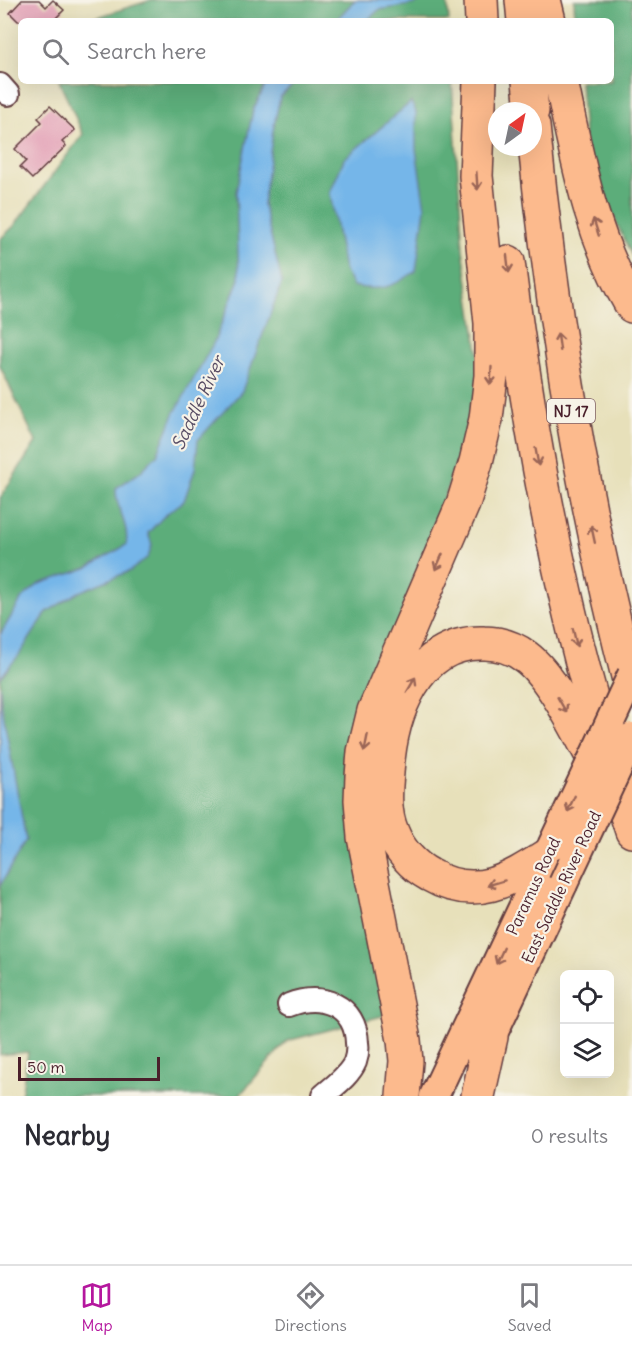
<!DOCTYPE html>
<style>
body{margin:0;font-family:Delius,sans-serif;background:#f7f7f7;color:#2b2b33}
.controls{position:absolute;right:18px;bottom:18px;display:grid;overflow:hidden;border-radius:9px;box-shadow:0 6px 24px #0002}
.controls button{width:54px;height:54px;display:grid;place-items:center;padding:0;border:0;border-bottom:2px solid #e1e1e2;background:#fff;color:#2b2b33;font:30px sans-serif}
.compass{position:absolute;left:488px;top:102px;width:54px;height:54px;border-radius:50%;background:#fff;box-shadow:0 6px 24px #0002;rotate:33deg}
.scale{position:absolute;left:18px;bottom:15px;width:142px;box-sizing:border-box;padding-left:6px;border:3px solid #4a1f2b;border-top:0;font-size:16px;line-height:21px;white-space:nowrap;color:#4a1f2b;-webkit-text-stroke:4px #f7f3e8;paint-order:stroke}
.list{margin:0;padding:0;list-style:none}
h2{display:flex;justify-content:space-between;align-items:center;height:78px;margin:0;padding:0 24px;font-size:26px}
h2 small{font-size:20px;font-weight:400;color:#7c7c81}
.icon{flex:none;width:33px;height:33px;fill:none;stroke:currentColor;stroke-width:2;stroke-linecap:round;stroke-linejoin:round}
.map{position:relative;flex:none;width:632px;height:1096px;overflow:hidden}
.search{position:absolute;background:#fff;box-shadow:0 6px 24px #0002;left:18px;right:18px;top:18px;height:66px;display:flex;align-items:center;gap:15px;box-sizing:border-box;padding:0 21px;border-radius:9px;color:#7c7c81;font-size:22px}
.sheet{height:168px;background:#fff}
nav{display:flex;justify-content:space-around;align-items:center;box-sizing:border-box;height:84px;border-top:2px solid #e1e1e2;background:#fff;font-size:16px;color:#7c7c81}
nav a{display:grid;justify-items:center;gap:3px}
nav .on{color:#b5179e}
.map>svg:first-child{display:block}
.forest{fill:#5cad7a;stroke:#536652;stroke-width:1.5}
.water{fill:#74b6e9;stroke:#5f6a8a;stroke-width:1.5}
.building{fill:#e39fb5}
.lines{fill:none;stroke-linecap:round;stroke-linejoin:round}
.minor-casing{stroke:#623c40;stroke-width:26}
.major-casing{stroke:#623c40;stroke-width:32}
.highway-casing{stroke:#623c40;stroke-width:36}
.minor{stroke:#fff;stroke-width:22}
.major{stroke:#fcba8d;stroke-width:28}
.highway{stroke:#fcba8d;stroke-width:33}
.major-bridge-casing{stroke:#623c40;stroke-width:32;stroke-linecap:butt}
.major-bridge{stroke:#fcba8d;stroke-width:28}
.oneway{stroke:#9a6557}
.labels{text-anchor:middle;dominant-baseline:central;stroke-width:4.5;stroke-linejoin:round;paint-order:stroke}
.shield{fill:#f7f3e8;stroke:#7e5f64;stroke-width:1.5}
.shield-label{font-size:15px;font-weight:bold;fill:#4a1f2b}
.street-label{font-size:16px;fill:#4a1f2b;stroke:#f7f3e8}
.water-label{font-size:18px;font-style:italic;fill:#574c64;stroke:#f7f3e8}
</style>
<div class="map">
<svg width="632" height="1096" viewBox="0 0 632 1096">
<rect width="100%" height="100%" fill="#f7f3e8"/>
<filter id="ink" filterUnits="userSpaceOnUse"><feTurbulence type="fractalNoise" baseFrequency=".0167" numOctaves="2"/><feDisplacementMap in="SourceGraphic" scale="12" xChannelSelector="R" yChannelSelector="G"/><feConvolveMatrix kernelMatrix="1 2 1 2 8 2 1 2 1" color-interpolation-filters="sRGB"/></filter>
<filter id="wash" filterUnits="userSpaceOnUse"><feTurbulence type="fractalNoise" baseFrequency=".008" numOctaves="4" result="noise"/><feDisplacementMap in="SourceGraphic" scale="24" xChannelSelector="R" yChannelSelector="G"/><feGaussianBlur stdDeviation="1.35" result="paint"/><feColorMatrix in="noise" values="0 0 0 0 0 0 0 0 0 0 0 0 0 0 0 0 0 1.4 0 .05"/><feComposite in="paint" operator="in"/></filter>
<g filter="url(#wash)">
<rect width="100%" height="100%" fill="#e7e0ba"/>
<!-- forest -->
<path class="forest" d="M151 0H447L449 21H85Z
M574 0H632V256L594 176 588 187 580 81H611V21H575Z
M59 81H452L463 249 484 392 477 406 350 762 390 1014 287 1041 239 1096H21L28 1052 0 1055V498L36 442 0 366V239L14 226 83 134Z"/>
<!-- water -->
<path class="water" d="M355 0H424L415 4 379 10 366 21H335Z
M272 81H297L280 97 273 131 263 204 282 282 242 391 198 440 195 469 184 501 166 514 148 533 152 545 148 557 130 571 79 592 47 612 19 655 0 678V635L22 598 39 584 87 568 126 545C130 524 115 509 116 488L139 473 157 455 174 414 214 342 239 279 236 192 253 110 265 86Z
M411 102 416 112V149L425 208 416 271C393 287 381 292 353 286L344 270 330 193 344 159Z
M0 685 1 702 26 840 0 886Z"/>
<g id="blocks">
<!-- building -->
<path class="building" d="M22 0H39L46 7 53 0 64 10 56 18 60 21H18L10 13Z
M50 106 75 130 62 142 66 146 32 179 20 167 26 161 15 149 42 122 38 118Z"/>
</g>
</g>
<g filter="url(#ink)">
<use href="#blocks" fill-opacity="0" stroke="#623c40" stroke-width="1.5"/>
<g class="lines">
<!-- minor casing -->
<g class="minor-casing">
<path id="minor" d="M0 85 8 94
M289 1005C321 992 356 1005 357 1043 358 1049 357 1056 355 1062 349 1076 334 1086 323 1096"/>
</g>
<!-- major casing -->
<g class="major-casing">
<path id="major" d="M481 1059 563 884
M434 1096 551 848"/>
</g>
<!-- highway casing -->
<g class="highway-casing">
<path id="highway" d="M481 0 482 21
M522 0 524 21
M544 0 549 21
M529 81 532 111
M561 81C578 162 590 234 632 306
M533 126C552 319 583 504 632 692
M508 262C532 455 569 647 632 831
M547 856C508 881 475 901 430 875 413 866 399 850 392 832 384 813 385 793 387 773 390 717 415 640 484 643 500 643 514 648 526 657 553 677 581 737 598 767
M403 1096 406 1061 404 1040 364 837 361 800 362 776 364 752 374 711 463 504 476 462 486 419 491 376V323L476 176 480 81
M478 1096 491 1037"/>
</g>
<!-- minor -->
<use href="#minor" class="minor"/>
<!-- major -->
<use href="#major" class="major"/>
<!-- highway -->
<use href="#highway" class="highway"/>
<!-- major-bridge casing -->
<g class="major-bridge-casing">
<path id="major-bridge" d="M552 846 632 675
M563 884 632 737"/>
</g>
<!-- major-bridge -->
<use href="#major-bridge" class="major-bridge"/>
</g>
<!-- one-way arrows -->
<defs><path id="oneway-shaft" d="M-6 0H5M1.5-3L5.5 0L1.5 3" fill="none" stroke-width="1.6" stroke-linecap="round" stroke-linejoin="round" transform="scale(1.5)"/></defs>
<g class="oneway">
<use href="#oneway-shaft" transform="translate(477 181) rotate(86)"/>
<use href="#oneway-shaft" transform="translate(596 227) rotate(-108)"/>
<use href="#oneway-shaft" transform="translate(508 264) rotate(83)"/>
<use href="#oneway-shaft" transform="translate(559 342) rotate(-98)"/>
<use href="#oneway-shaft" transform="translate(491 376) rotate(93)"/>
<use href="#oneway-shaft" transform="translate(537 457) rotate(80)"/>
<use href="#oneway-shaft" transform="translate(593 534) rotate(-102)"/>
<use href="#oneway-shaft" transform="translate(439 562) rotate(114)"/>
<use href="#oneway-shaft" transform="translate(575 638) rotate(77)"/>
<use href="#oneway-shaft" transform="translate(411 685) rotate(-60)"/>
<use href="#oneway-shaft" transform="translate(562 705) rotate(60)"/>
<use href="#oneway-shaft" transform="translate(366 743) rotate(101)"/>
<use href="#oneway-shaft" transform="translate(571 804) rotate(115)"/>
<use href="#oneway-shaft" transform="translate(496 883) rotate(163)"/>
<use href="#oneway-shaft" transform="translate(500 956) rotate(115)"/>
</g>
</g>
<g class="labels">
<!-- shield labels -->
<rect class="shield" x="547" y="399" width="48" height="24" rx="4.5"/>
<g class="shield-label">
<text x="571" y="411">NJ 17</text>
</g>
<!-- street labels -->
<g class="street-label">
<text transform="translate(533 886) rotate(-65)">Paramus Road</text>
<text transform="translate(561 887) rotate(-65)">East Saddle River Road</text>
</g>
<!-- water labels -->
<g class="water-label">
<text transform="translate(198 403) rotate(-65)">Saddle River</text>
</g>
</g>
</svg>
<div class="controls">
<button><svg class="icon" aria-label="locate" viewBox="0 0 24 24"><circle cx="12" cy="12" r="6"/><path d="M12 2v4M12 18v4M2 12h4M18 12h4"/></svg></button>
<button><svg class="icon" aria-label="layers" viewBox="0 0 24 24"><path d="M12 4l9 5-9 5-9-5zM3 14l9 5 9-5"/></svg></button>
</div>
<svg class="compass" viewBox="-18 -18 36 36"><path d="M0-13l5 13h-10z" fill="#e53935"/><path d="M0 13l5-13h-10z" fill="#7c7c81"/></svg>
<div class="scale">50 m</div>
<div class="search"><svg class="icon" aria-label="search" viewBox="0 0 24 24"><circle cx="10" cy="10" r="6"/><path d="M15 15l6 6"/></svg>Search here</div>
</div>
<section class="sheet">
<h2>Nearby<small>0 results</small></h2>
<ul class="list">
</ul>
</section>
<nav>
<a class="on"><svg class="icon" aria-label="map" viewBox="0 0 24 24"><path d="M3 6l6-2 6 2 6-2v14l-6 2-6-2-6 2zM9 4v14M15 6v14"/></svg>Map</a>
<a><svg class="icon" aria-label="directions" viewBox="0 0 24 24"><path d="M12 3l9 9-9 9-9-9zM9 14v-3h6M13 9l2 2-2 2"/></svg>Directions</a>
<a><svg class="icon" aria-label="saved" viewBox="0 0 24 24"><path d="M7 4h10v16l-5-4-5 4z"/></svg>Saved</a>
</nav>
